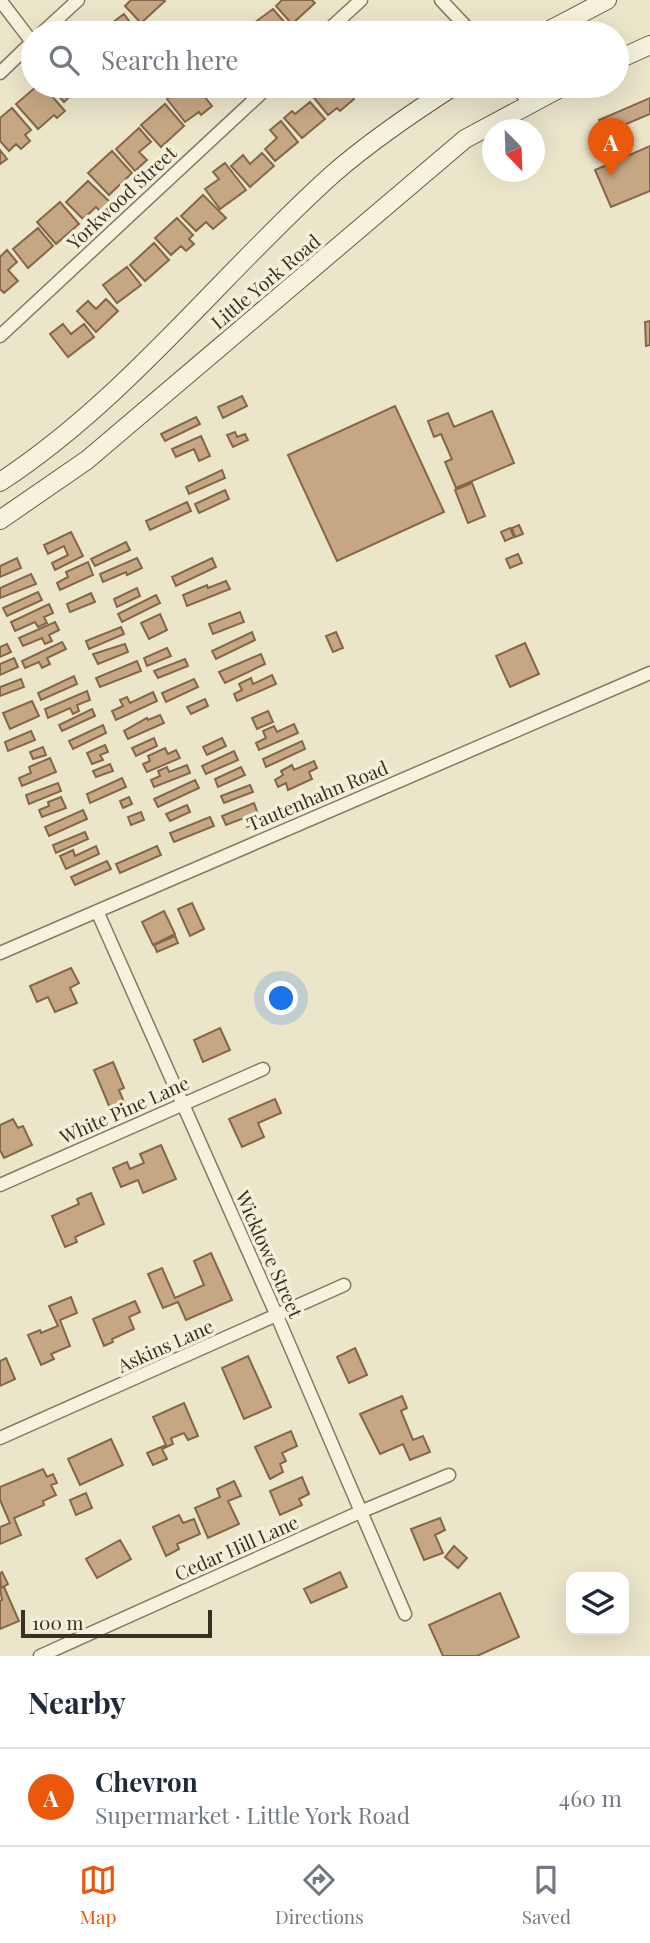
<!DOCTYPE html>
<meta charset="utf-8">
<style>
body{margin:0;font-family:"Playfair Display",serif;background:#f2f2f3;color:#1f2937}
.controls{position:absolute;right:21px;bottom:21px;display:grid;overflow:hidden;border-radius:14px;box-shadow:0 7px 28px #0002}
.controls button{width:63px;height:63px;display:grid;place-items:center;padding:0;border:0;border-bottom:2px solid #e0e1e3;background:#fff;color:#1f2937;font:35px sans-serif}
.compass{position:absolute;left:482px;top:119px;width:63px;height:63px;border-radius:50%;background:#fff;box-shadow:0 7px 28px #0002;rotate:157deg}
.scale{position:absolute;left:21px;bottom:18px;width:191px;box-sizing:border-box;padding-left:7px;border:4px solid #393022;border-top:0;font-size:19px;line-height:24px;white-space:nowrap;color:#393022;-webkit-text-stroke:5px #f3efd9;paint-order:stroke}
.you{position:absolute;left:282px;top:999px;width:24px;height:24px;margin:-18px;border:5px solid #fff;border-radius:50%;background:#1a73e8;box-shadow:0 0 0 10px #1a73e833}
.badge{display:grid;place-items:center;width:46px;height:46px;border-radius:50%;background:#ea580c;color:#fff;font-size:23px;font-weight:700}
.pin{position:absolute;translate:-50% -58px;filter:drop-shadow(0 2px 4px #0008)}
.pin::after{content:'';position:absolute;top:37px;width:24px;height:21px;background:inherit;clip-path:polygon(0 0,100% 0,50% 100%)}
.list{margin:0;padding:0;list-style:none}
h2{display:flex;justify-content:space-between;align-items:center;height:91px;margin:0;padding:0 28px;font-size:30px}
h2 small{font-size:23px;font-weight:400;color:#747a83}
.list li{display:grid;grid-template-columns:46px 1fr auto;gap:21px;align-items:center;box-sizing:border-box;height:98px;padding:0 28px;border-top:2px solid #e0e1e3}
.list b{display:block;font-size:26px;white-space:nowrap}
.list p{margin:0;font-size:23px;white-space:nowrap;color:#747a83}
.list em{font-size:23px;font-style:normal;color:#747a83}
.icon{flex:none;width:38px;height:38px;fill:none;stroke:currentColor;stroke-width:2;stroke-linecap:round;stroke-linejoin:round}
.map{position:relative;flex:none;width:650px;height:1656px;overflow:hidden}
.search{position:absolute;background:#fff;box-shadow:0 7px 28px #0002;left:21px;right:21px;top:21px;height:77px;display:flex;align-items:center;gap:18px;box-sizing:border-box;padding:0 24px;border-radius:38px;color:#747a83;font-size:26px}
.sheet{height:189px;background:#fff}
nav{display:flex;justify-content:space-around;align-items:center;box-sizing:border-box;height:98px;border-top:2px solid #e0e1e3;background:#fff;font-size:19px;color:#747a83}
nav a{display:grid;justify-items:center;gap:4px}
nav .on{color:#ea580c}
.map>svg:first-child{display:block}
.building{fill:#c6a784;stroke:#846748;stroke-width:2}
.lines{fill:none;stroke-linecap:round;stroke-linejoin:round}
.minor-casing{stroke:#877960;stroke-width:15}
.secondary-casing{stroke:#695a43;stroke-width:20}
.minor{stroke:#f6f2dd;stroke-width:12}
.secondary{stroke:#f6f2dd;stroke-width:18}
.labels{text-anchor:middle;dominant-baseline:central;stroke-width:7;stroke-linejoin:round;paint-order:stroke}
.street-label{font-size:19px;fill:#393022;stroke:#f3efd9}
</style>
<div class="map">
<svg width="650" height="1656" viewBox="0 0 650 1656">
<rect width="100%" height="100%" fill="#ebe5ca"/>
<!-- building -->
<path class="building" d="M131 0H164L165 1 141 23 125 6Z
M282 0H312L315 3 292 24 276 6Z
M273 9 287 25 276 33H251L247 28Z
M124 14 137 32 135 33H100L97 29 105 23 108 26Z
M37 86H43L65 111 57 118 54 115 38 129 16 104Z
M49 86H81L64 102Z
M185 86H196L212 106 201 115 199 112 185 122 167 99Z
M204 86H225L214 96Z
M318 86H344L354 99 340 111 337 108 328 115 310 93Z
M350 86H371L359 96Z
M650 98V114L605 133 599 120Z
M310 102 325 119 302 138 284 118 292 111 295 114Z
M165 104 184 126 161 147 141 125Z
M12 108 31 130 25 135 30 141 21 149 16 144 9 151 0 141V118Z
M281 121 298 142 275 161 265 149 277 138 270 130Z
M139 128 151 142 139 152 147 160 135 171 116 149Z
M650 146V191L611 207 595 170Z
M0 150 7 159 0 164Z
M112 151 132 173 109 195 88 173Z
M262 153 274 166 250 187 231 166 243 155 250 164Z
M225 163 246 190 220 209 205 189 219 179 213 172Z
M88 181 114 206 104 215 96 207 83 219 66 202Z
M203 195 226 218 213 229 206 222 196 231 181 216Z
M60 202 79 224 56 244 37 222Z
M177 218 193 235 189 239 194 244 186 251 181 246 171 255 155 238Z
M38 228 53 246 28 268 13 249Z
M154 243 169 260 145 281 130 265Z
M7 250 17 262 8 270 18 281 4 293 0 289V257Z
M127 267 141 285 117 303 103 285Z
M106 299 118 311 96 332 77 311 88 301 96 309Z
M650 321V345L646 346 645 322Z
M63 324 71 334 84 324 94 337 68 357 50 334Z
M242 396 247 406 223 418 218 407Z
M395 406 444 512 337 561 288 455Z
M492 411 514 463 456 488 445 462 452 459 441 434 434 437 428 421 448 413 454 427Z
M196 417 200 424 165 441 161 434Z
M235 432 237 437 245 434 248 440 233 447 227 435Z
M201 436 210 456 199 461 194 449 176 457 172 449Z
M222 470 225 478 189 494 186 487Z
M472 483 485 516 468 523 455 490Z
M225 490 229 499 199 513 195 504Z
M187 502 191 511 150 530 146 521Z
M519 525 523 534 515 537 512 528Z
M510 528 514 537 505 541 501 532Z
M71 532 83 556 55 570 52 563 68 555 64 546 48 554 44 545Z
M126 542 130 550 95 566 91 559Z
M518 554 522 563 510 568 506 559Z
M17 558 21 568 0 577V566Z
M137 558 142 568 127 575 126 572 103 582 100 574Z
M212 558 216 567 176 586 172 577Z
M88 562 93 575 60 590 57 583 68 577 66 572Z
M31 574 36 584 0 598V588Z
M226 581 230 589 187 606 183 595 207 585 208 588Z
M137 588 140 596 117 607 114 599Z
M38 592 42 600 7 616 3 608Z
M91 593 95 602 70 612 67 604Z
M156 595 160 603 122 622 118 614Z
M49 604 53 613 44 617 47 623 38 627 35 622 15 631 11 622Z
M240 612 244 622 213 634 209 624Z
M160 614 167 630 149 639 141 623Z
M55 622 59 630 49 635 52 641 45 644 42 638 23 646 19 638Z
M121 627 124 634 89 649 86 641Z
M252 632 255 640 216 659 212 651Z
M336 632 343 648 333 652 326 636Z
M62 642 66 649 47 658 50 664 42 668 39 662 25 668 22 661Z
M525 643 539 674 510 687 496 656Z
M7 644 11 652 0 657V647Z
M125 644 128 652 98 664 93 654Z
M167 648 171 656 147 666 144 658Z
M261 654 265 664 225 683 219 672Z
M14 658 18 667 0 675V664Z
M185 659 188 666 158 678 154 671Z
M137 661 141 671 100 687 96 678Z
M272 675 276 684 237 701 234 694 242 690 239 684 251 678 253 684Z
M74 676 77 684 41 700 38 693Z
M21 679 24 687 0 696V687Z
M194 679 198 687 166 702 162 693Z
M87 691 90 700 77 705 79 711 73 714 70 708 48 718 45 709Z
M153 692 157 701 116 720 112 711 123 706 120 700 127 697 130 703Z
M205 699 208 706 191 714 187 707Z
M32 701 39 716 10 729 3 713Z
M92 709 95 716 62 731 59 725Z
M268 711 273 722 257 729 252 718Z
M160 715 164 723 128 739 124 731 147 718 148 720Z
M294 724 298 733 259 750 256 743 266 738 263 731 274 726 277 732Z
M103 725 106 733 73 749 69 741Z
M31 731 35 740 8 751 5 742Z
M154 738 157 746 136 756 132 748Z
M222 738 226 746 207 755 203 747Z
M302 741 305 749 266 767 263 759Z
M105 745 108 752 100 755 103 760 92 764 87 753Z
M43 747 46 755 33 759 30 752Z
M165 748 168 754 176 750 180 758 147 772 143 764 150 761 148 756Z
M234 751 238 760 206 774 202 766Z
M50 758 56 772 22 786 19 778 31 773 29 767Z
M314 761 317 768 309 772 312 779 288 790 286 783 278 787 275 780 283 775 281 771 292 765 294 770Z
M110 764 113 771 96 777 93 771Z
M187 765 190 773 154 787 151 780 160 776 158 771 167 767 169 772Z
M241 767 245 775 218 787 215 779Z
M122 778 126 787 90 803 87 794Z
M195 780 199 788 158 807 154 799Z
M58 783 61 791 29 804 26 795Z
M250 785 253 792 224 803 221 796Z
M61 797 66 808 42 817 39 810 49 806 48 802Z
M129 797 132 804 123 808 120 801Z
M254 803 261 822 247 827 244 818 226 825 222 816Z
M187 805 190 812 170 821 166 814Z
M83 810 87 819 49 836 45 827Z
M141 812 144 820 131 825 128 817Z
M210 817 214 826 174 842 170 833Z
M85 832 88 839 56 853 53 845Z
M96 846 99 854 66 869 60 856 73 850 75 856Z
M157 846 161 855 120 873 116 864Z
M107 861 111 869 75 885 71 877Z
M192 903 204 929 190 936 178 909Z
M164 911 175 934 153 945 142 922Z
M175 936 178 943 157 952 154 945Z
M71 968 79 983 70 988 77 1003 55 1012 48 997 37 1002 30 986Z
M220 1028 230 1050 203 1062 194 1040Z
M113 1062 124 1088 119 1090 126 1107 112 1113 94 1070Z
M275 1099 281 1113 258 1123 264 1137 242 1147 229 1119Z
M13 1119 18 1128 23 1126 32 1145 4 1158 0 1150V1125Z
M161 1145 176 1179 143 1193 138 1180 121 1187 113 1168 127 1162 130 1169 144 1163 140 1154Z
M91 1193 104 1224 75 1237 77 1242 65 1247 52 1216 79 1204 77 1199Z
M211 1253 232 1300 186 1320 178 1302 163 1308 148 1274 162 1268 175 1298 204 1285 194 1261Z
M71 1297 77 1313 60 1320 70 1346 51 1354 54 1359 41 1365 28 1335 40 1330 41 1333 58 1326 49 1306Z
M135 1301 140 1312 129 1317 134 1329 112 1339 113 1342 104 1346 93 1319Z
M355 1348 367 1375 349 1383 337 1357Z
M248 1356 271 1407 244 1419 222 1368Z
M6 1358 15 1379 0 1386V1361Z
M402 1396 407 1408 401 1411 413 1440 423 1436 430 1452 410 1460 403 1444 380 1454 360 1414Z
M184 1403 198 1436 188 1440 184 1433 171 1438 173 1444 162 1449 167 1459 153 1465 147 1453 166 1445 153 1417Z
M291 1431 297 1446 282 1453 286 1461 280 1464 283 1472 270 1479 255 1447Z
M111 1439 123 1465 80 1485 68 1459Z
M43 1469 47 1477 53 1474 57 1483 51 1485 56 1495 43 1501 44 1505 14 1518 21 1535 0 1544V1527L10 1523 0 1500V1487Z
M302 1477 309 1494 299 1499 302 1505 280 1515 270 1491Z
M234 1481 241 1496 228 1501 239 1524 208 1538 195 1508 220 1497 217 1489Z
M86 1493 92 1508 76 1515 70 1500Z
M179 1515 183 1523 194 1519 200 1534 177 1544 179 1549 166 1556 153 1527Z
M440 1518 445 1530 435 1535 443 1553 424 1560 411 1529Z
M120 1540 131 1559 97 1578 86 1559Z
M454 1546 467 1558 458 1568 445 1557Z
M2 1572 8 1584 1 1588 0 1573Z
M340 1572 347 1587 311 1603 304 1589Z
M4 1587 19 1621 0 1629V1601L2 1600 0 1588Z
M500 1593 519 1637 477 1656H443L429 1625Z"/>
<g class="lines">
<!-- minor casing -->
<g class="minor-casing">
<path id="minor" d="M0 0 32 42
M441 0 472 33
M42 33 78 0
M325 33 361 0
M0 73 33 41
M516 86 530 104
M0 336 269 86
M97 911 277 1316 405 1614
M0 953 650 673
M0 1185 263 1069
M0 1438 344 1285
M40 1656 360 1512 449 1475"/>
</g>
<!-- secondary casing -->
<g class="secondary-casing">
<path id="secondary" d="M544 33 607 0
M617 60 650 45
M0 482C128 398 221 274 334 173 372 140 412 113 454 86
M0 520 87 460 465 139 564 86"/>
</g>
<!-- minor -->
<use href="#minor" class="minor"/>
<!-- secondary -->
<use href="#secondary" class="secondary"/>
</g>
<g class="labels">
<!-- street labels -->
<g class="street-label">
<text transform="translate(121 197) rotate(-43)">Yorkwood Street</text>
<text transform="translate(265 281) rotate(-40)">Little York Road</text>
<text transform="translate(317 795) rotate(-23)">Tautenhahn Road</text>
<text transform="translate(124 1109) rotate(-24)">White Pine Lane</text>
<text transform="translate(270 1254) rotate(66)">Wicklowe Street</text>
<text transform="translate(165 1345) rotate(-24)">Askins Lane</text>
<text transform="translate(236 1547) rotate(-24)">Cedar Hill Lane</text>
</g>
</g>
</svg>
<div class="controls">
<button><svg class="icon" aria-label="layers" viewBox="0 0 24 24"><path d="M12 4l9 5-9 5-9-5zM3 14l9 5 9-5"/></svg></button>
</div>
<svg class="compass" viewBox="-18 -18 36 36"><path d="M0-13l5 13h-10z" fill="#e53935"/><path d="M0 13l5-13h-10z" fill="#747a83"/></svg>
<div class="scale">100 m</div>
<div class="you"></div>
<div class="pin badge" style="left:611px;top:176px">A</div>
<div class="search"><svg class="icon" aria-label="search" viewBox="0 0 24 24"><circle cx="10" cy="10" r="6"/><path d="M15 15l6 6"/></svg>Search here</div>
</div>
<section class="sheet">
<h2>Nearby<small></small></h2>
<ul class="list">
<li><span class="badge">A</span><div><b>Chevron</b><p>Supermarket · Little York Road</p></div><em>460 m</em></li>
</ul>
</section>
<nav>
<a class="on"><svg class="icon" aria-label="map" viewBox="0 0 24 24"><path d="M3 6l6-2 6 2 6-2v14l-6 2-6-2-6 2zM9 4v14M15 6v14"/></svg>Map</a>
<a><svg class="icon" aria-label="directions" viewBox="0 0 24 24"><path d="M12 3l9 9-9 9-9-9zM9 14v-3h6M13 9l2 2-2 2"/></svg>Directions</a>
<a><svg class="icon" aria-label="saved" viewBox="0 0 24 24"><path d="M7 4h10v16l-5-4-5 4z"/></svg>Saved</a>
</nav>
